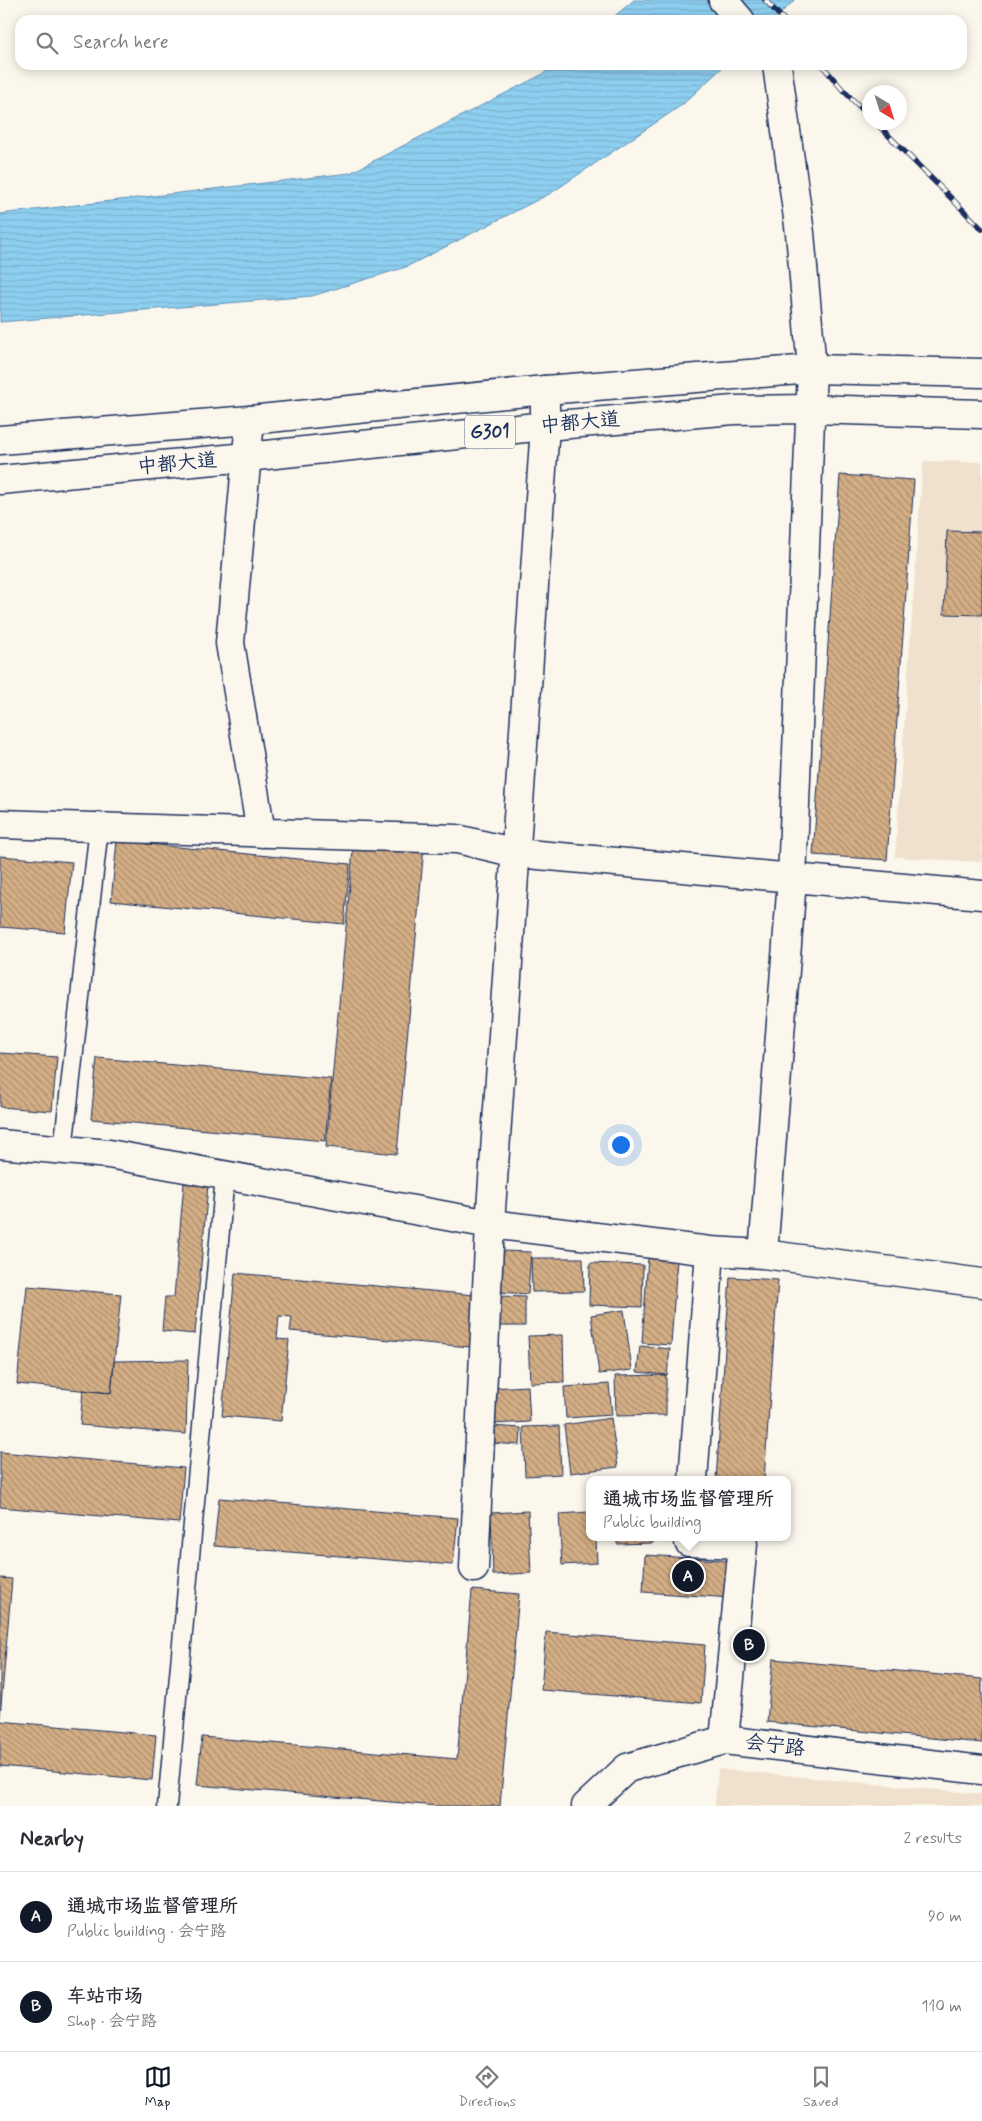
<!DOCTYPE html>
<meta charset="utf-8">
<style>
body{margin:0;font-family:Mynerve,"LXGW WenKai TC",sans-serif;background:#f2f2f3;color:#2b2b33}
.compass{position:absolute;left:862px;top:85px;width:45px;height:45px;border-radius:50%;background:#fff;box-shadow:0 2px 12px #0003;rotate:142deg}
.you{position:absolute;left:620px;top:1144px;width:18px;height:18px;margin:-12px;border:4px solid #fff;border-radius:50%;background:#1a73e8;box-shadow:0 0 0 8px #1a73e833}
.badge{display:grid;place-items:center;width:32px;height:32px;border-radius:50%;background:#111827;color:#fff;font-size:16px;font-weight:700}
.pin{position:absolute;translate:-50% -50%;border:2px solid #fff;box-shadow:0 1px 5px #0006}
.popup{position:absolute;left:586px;top:1476px;width:205px;height:65px;box-sizing:border-box;display:grid;place-content:center;border-radius:10px;background:#fff;filter:drop-shadow(0 1px 4px #0005);font-size:16px;white-space:nowrap;color:#7c7c81}
.popup b{font-size:19px;color:#2b2b33}
.popup::after{content:'';position:absolute;left:50%;top:100%;margin-left:-10px;border:10px solid transparent;border-top-color:#fff}
.list{margin:0;padding:0;list-style:none}
h2{display:flex;justify-content:space-between;align-items:center;height:65px;margin:0;padding:0 20px;font-size:21px}
h2 small{font-size:16px;font-weight:400;color:#7c7c81}
.list li{display:grid;grid-template-columns:32px 1fr auto;gap:15px;align-items:center;box-sizing:border-box;height:90px;padding:0 20px;border-top:1px solid #e1e1e2}
.list b{display:block;font-size:19px;white-space:nowrap}
.list p{margin:0;font-size:16px;white-space:nowrap;color:#7c7c81}
.list em{font-size:16px;font-style:normal;color:#7c7c81}
.icon{flex:none;width:28px;height:28px;fill:none;stroke:currentColor;stroke-width:2;stroke-linecap:round;stroke-linejoin:round}
.map{position:relative;flex:none;width:982px;height:1806px;overflow:hidden}
.search{position:absolute;background:#fff;box-shadow:0 2px 12px #0003;left:15px;right:15px;top:15px;height:55px;display:flex;align-items:center;gap:12px;box-sizing:border-box;padding:0 18px;border-radius:15px;color:#7c7c81;font-size:19px}
.sheet{height:245px;background:#fff}
nav{display:flex;justify-content:space-around;align-items:center;box-sizing:border-box;height:70px;border-top:1px solid #e1e1e2;background:#fff;font-size:14px;color:#7c7c81}
nav a{display:grid;justify-items:center;gap:2px}
nav .on{color:#111827}
.map>svg:first-child{display:block}
.built{fill:#efe1cd}
.water{fill:url(#water-rules);stroke:#608fb6}
.building{fill:url(#building-back-hatch);stroke:#1b2f5e}
.lines{fill:none;stroke-linecap:round;stroke-linejoin:round}
.lane-casing{stroke:#1b2f5e;stroke-width:21}
.street-casing{stroke:#1b2f5e;stroke-width:31}
.secondary-casing{stroke:#1b2f5e;stroke-width:31}
.highway-casing{stroke:#1b2f5e;stroke-width:31}
.lane{stroke:#fbf7ec;stroke-width:18}
.street{stroke:#fbf7ec;stroke-width:28}
.secondary{stroke:#fbf7ec;stroke-width:28}
.highway{stroke:#fbf7ec;stroke-width:28}
.rail-casing{stroke:#1b2f5e;stroke-width:5.5}
.rail{stroke:#fbf7ec;stroke-width:4;stroke-dasharray:11;stroke-linecap:butt}
.labels{text-anchor:middle;dominant-baseline:central;stroke-width:4;stroke-linejoin:round;paint-order:stroke}
.shield{fill:#fbf7ec;stroke:#5e6b89;stroke-width:1}
.shield-label{font-size:19px;font-weight:bold;fill:#1b2f5e}
.street-label{font-size:20px;fill:#1b2f5e;stroke:#fbf7ec}
</style>
<div class="map">
<svg width="982" height="1806" viewBox="0 0 982 1806">
<defs>
<pattern id="water-rules" width="6" height="5" patternUnits="userSpaceOnUse" patternTransform="scale(1.25)"><rect width="6" height="5" fill="#8ecff0"/><path d="M0 2.5h6" fill="none" stroke="#7ab2d0"/></pattern>
<pattern id="building-back-hatch" width="6" height="6" patternUnits="userSpaceOnUse" patternTransform="scale(1.25)"><rect width="6" height="6" fill="#d4ae85"/><path d="M-1 5l2 2M0 0l6 6M5-1l2 2" fill="none" stroke="#ab8e70"/></pattern>
</defs>
<rect width="100%" height="100%" fill="#fbf7ec"/>
<filter id="ink" filterUnits="userSpaceOnUse"><feTurbulence type="fractalNoise" baseFrequency=".02" numOctaves="2"/><feDisplacementMap in="SourceGraphic" scale="10" xChannelSelector="R" yChannelSelector="G"/><feConvolveMatrix kernelMatrix="1 2 1 2 8 2 1 2 1" color-interpolation-filters="sRGB"/></filter>
<g filter="url(#ink)">
<!-- built -->
<path class="built" d="M923 461 982 462V862L895 857Z
M718 1769 982 1794V1806H715Z"/>
<!-- water -->
<path class="water" d="M634 0H795L773 20H610Z
M554 65H725L682 105 551 193 406 267 312 296 0 322V214L350 173 543 74Z"/>
<!-- building -->
<path class="building" d="M840 475 914 480 887 860 813 855Z
M947 531 982 532V615L944 614Z
M354 839 424 846 397 1154 326 1147Z
M117 841 350 864 344 924 111 901Z
M0 856 72 862 65 932 0 927Z
M0 1053 57 1057 52 1111 0 1107Z
M97 1058 331 1079 325 1141 91 1119Z
M184 1183 208 1185 195 1334 162 1331 165 1297H174Z
M501 1251 531 1252 528 1294 498 1292Z
M648 1257 677 1259 671 1345 642 1343Z
M531 1258H583L584 1291 532 1292Z
M590 1263 643 1265 642 1307 589 1305Z
M235 1273 475 1295 470 1347 290 1331 292 1317 279 1316 277 1339 289 1340 281 1421 222 1416Z
M730 1277 778 1280 764 1480H716Z
M27 1286 121 1294 111 1393 17 1384Z
M500 1296 525 1297V1326H499Z
M624 1310 632 1370 599 1374 591 1315Z
M563 1335 564 1382 530 1383 528 1336Z
M640 1346 670 1349 667 1375 637 1372Z
M188 1360 186 1434 80 1425 83 1390 111 1393 114 1361Z
M666 1375V1415L616 1416 615 1376Z
M609 1384 612 1415 566 1418 564 1387Z
M528 1386 530 1422 492 1424 491 1388Z
M611 1418 618 1467 570 1473 564 1425Z
M491 1426 521 1428 520 1445 490 1443Z
M559 1426 561 1474 525 1476 523 1427Z
M0 1452 184 1468 179 1523 0 1507Z
M219 1498 458 1518 453 1565 214 1546Z
M528 1511 531 1573 493 1575 491 1513Z
M589 1512V1537H596L597 1563 562 1565 559 1514Z
M617 1537H653V1543L617 1544Z
M645 1555 734 1561 731 1598 643 1592Z
M0 1578 12 1579 0 1717Z
M472 1590 519 1594 500 1806H437L197 1785 202 1737 457 1759Z
M546 1632 705 1645 701 1703 541 1690Z
M773 1659 982 1679V1743L767 1722Z
M0 1721 156 1735 152 1780 0 1766Z"/>
<g class="lines">
<!-- lane casing -->
<g class="lane-casing">
<path id="lane" d="M63 1150 99 827
M167 1806 225 1176"/>
</g>
<!-- street casing -->
<g class="street-casing">
<path id="street" d="M250 420 230 643 261 833
M0 824 457 839 516 853 982 895
M0 1144 109 1154 490 1224 710 1251 763 1254 982 1283
M763 1254 792 880 812 369
M693 1480 710 1251
M689 1537V1542L743 1544 724 1740
M474 1568 490 1224 545 426V390"/>
</g>
<!-- secondary casing -->
<g class="secondary-casing">
<path id="secondary" d="M723 0 740 20
M777 65 800 233 812 369
M586 1806 627 1768 724 1740 982 1770"/>
</g>
<!-- highway casing -->
<g class="highway-casing">
<path id="highway" d="M0 440 250 420 545 390 812 369 982 373
M0 480 247 457 545 426 734 410 809 409 982 414"/>
</g>
<!-- lane -->
<use href="#lane" class="lane"/>
<!-- street -->
<use href="#street" class="street"/>
<!-- secondary -->
<use href="#secondary" class="secondary"/>
<!-- highway -->
<use href="#highway" class="highway"/>
<!-- rail casing -->
<g class="rail-casing">
<path id="rail" d="M765 0 784 20
M822 65 842 89 870 117
M875 122 982 229"/>
</g>
<!-- rail -->
<use href="#rail" class="rail"/>
</g>
</g>
<g class="labels">
<!-- shield labels -->
<rect class="shield" x="465" y="415.5" width="50" height="33" rx="4"/>
<g class="shield-label">
<text x="490" y="432">G301</text>
</g>
<!-- street labels -->
<g class="street-label">
<text transform="translate(580 423) rotate(-5)">中都大道</text>
<text transform="translate(177 464) rotate(-5)">中都大道</text>
<text transform="translate(775 1746) rotate(7)">会宁路</text>
</g>
</g>
</svg>
<svg class="compass" viewBox="-18 -18 36 36"><path d="M0-13l5 13h-10z" fill="#e53935"/><path d="M0 13l5-13h-10z" fill="#7c7c81"/></svg>
<div class="you"></div>
<div class="pin badge" style="left:688px;top:1576px">A</div>
<div class="popup"><b>通城市场监督管理所</b>Public building</div>
<div class="pin badge" style="left:749px;top:1645px">B</div>
<div class="search"><svg class="icon" aria-label="search" viewBox="0 0 24 24"><circle cx="10" cy="10" r="6"/><path d="M15 15l6 6"/></svg>Search here</div>
</div>
<section class="sheet">
<h2>Nearby<small>2 results</small></h2>
<ul class="list">
<li><span class="badge">A</span><div><b>通城市场监督管理所</b><p>Public building · 会宁路</p></div><em>90 m</em></li>
<li><span class="badge">B</span><div><b>车站市场</b><p>Shop · 会宁路</p></div><em>110 m</em></li>
</ul>
</section>
<nav>
<a class="on"><svg class="icon" aria-label="map" viewBox="0 0 24 24"><path d="M3 6l6-2 6 2 6-2v14l-6 2-6-2-6 2zM9 4v14M15 6v14"/></svg>Map</a>
<a><svg class="icon" aria-label="directions" viewBox="0 0 24 24"><path d="M12 3l9 9-9 9-9-9zM9 14v-3h6M13 9l2 2-2 2"/></svg>Directions</a>
<a><svg class="icon" aria-label="saved" viewBox="0 0 24 24"><path d="M7 4h10v16l-5-4-5 4z"/></svg>Saved</a>
</nav>
